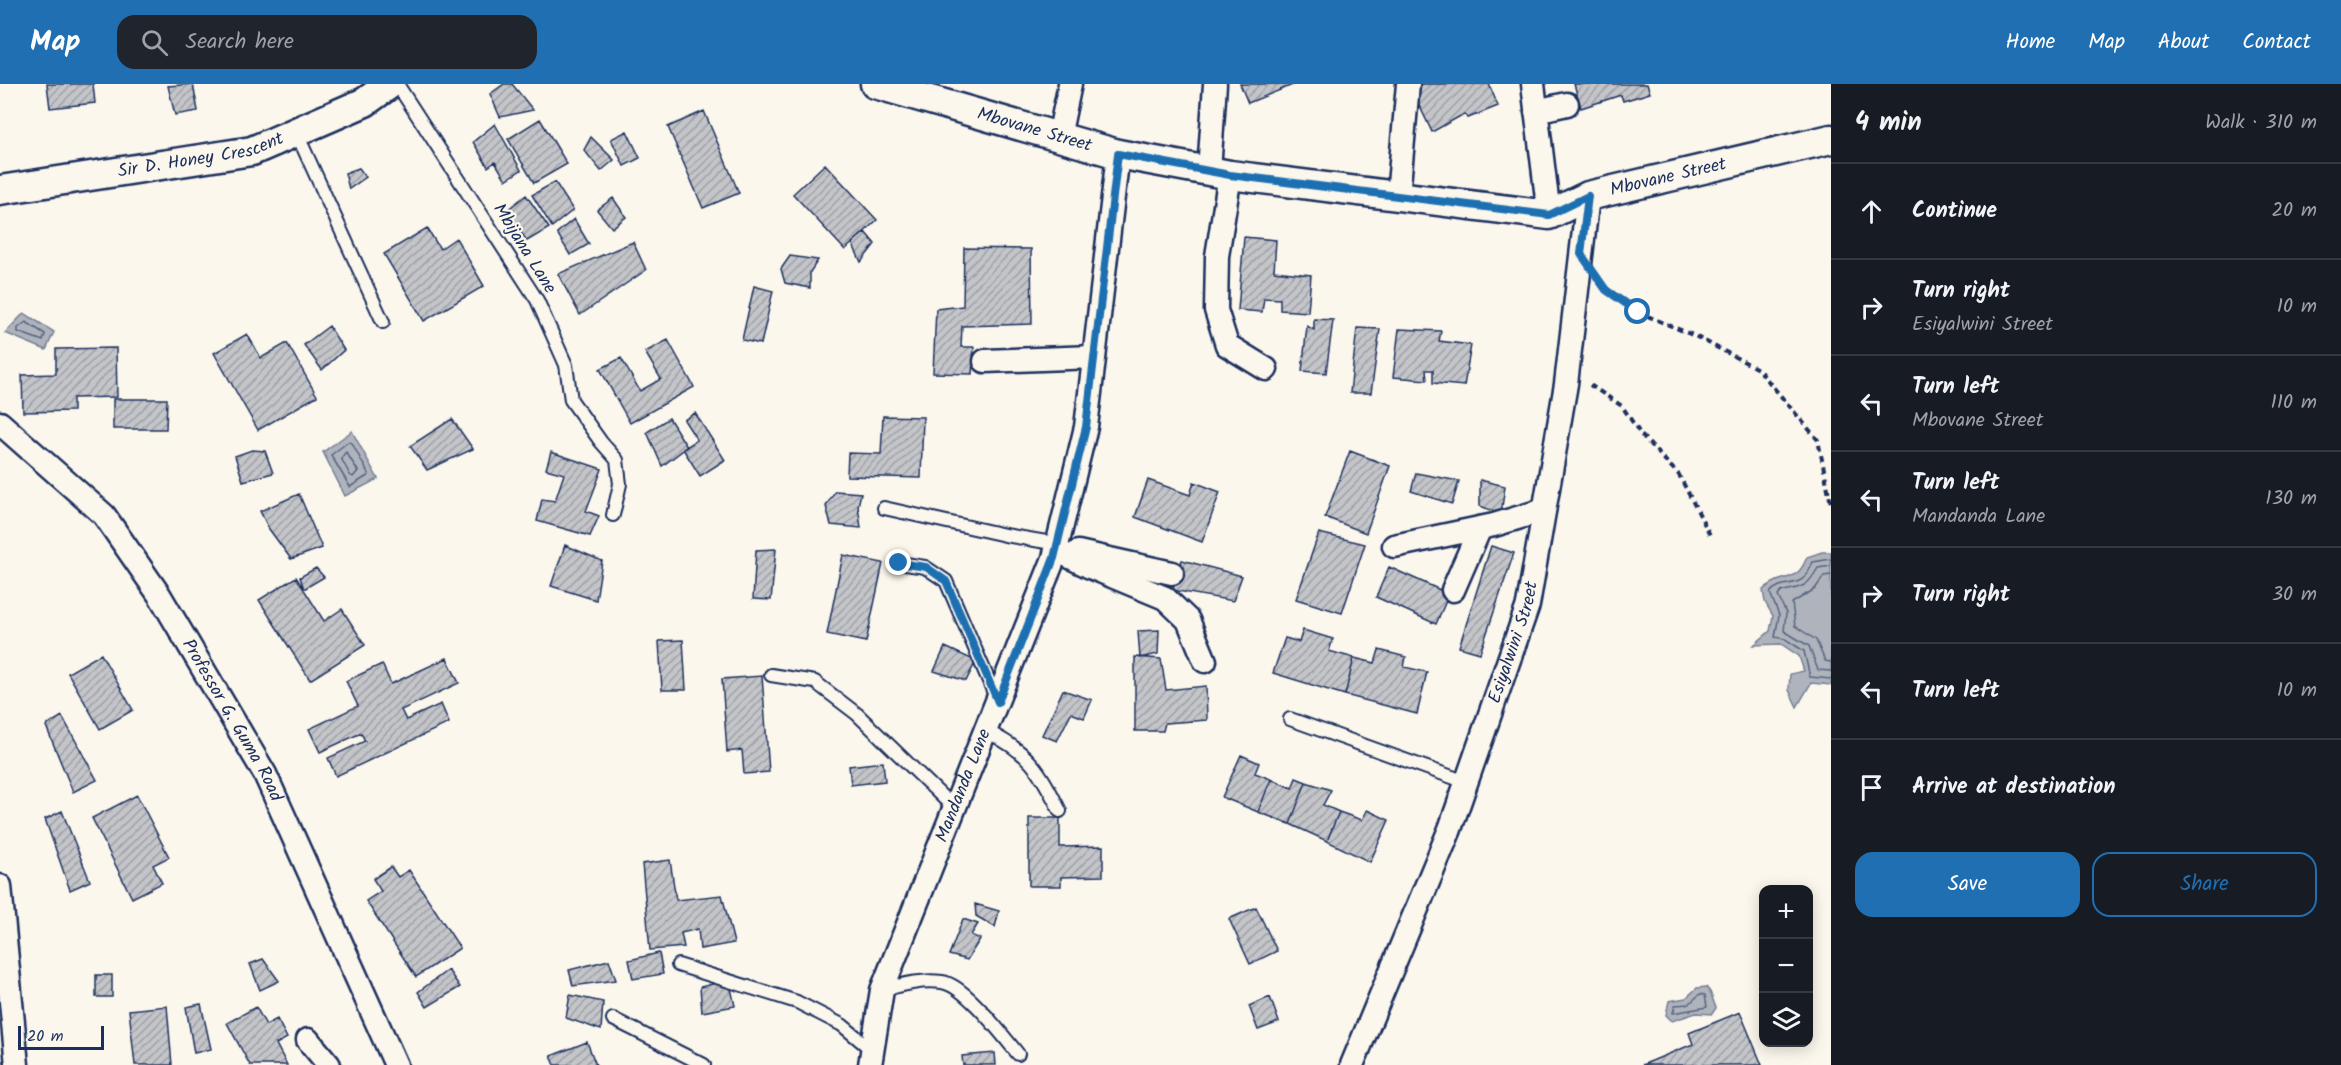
<!DOCTYPE html>
<meta charset="utf-8">
<style>
body{margin:0;font-family:Kalam,sans-serif;background:#20242c;color:#f1f3f6}
.controls{position:absolute;right:18px;bottom:18px;display:grid;overflow:hidden;border-radius:12px;box-shadow:0 3px 15px #0003}
.controls button{width:54px;height:54px;display:grid;place-items:center;padding:0;border:0;border-bottom:2px solid #363941;background:#171b24;color:#f1f3f6;font:30px sans-serif}
.scale{position:absolute;left:18px;bottom:15px;width:86px;box-sizing:border-box;padding-left:6px;border:3px solid #1b2f5e;border-top:0;font-size:16px;line-height:21px;white-space:nowrap;color:#1b2f5e;-webkit-text-stroke:4px #fbf7ec;paint-order:stroke}
.stop{position:absolute;width:18px;height:18px;margin:-14px;border:4px solid #1f6fb2;border-radius:50%;background:#fff}
.stop.end{background:#1f6fb2;border-color:#fff;box-shadow:0 2px 6px #0008}
.list{margin:0;padding:0;list-style:none}
h2{display:flex;justify-content:space-between;align-items:center;height:78px;margin:0;padding:0 24px;font-size:26px}
h2 small{font-size:20px;font-weight:400;color:#9ea1a6}
.list li{display:grid;grid-template-columns:39px 1fr auto;gap:18px;align-items:center;box-sizing:border-box;height:96px;padding:0 24px;border-top:2px solid #363941}
.list b{display:block;font-size:22px;white-space:nowrap}
.list p{margin:0;font-size:20px;white-space:nowrap;color:#9ea1a6}
.list em{font-size:20px;font-style:normal;color:#9ea1a6}
.actions{display:flex;gap:12px;padding:18px 24px}
.actions a{flex:1;padding:14px 0;border:2px solid #1f6fb2;border-radius:18px;text-align:center;font-size:21px;color:#1f6fb2}
.actions .main{background:#1f6fb2;color:#fff}
.icon{flex:none;width:33px;height:33px;fill:none;stroke:currentColor;stroke-width:2;stroke-linecap:round;stroke-linejoin:round}
.map{position:relative;flex:none;width:1831px;height:981px;overflow:hidden}
header{display:flex;align-items:center;gap:36px;box-sizing:border-box;height:84px;padding:0 30px;background:#1f6fb2;color:#fff}
header strong{font-size:28px}
nav{display:flex;gap:33px;margin-inline-start:auto;font-size:21px}
.search{width:420px;height:54px;background:#20242c;display:flex;align-items:center;gap:15px;box-sizing:border-box;padding:0 21px;border-radius:18px;color:#9ea1a6;font-size:22px}
main{display:flex}
aside{flex:1;background:#171b24}
.map>svg:first-child{display:block}
.water{fill:#afb3bb;stroke:#747e96;stroke-width:1.5}
.lines{fill:none;stroke-linecap:round;stroke-linejoin:round}
.shore{stroke:#566483;stroke-width:1.5}
.building{fill:url(#building-hatch);stroke:#1b2f5e;stroke-width:1.5}
.service-casing{stroke:#1b2f5e;stroke-width:16}
.minor-casing{stroke:#1b2f5e;stroke-width:27}
.tertiary-casing{stroke:#1b2f5e;stroke-width:33}
.path{stroke:#1b2f5e;stroke-width:4;stroke-dasharray:6 4.5;stroke-linecap:butt}
.service{stroke:#fbf7ec;stroke-width:12}
.minor{stroke:#fbf7ec;stroke-width:22}
.tertiary{stroke:#fbf7ec;stroke-width:28}
.route{stroke:#1f6fb2;stroke-width:8}
.labels{text-anchor:middle;dominant-baseline:central;stroke-width:4.5;stroke-linejoin:round;paint-order:stroke}
.street-label{font-size:18px;fill:#1b2f5e;stroke:#fbf7ec}
</style>
<header>
<strong>Map</strong>
<div class="search"><svg class="icon" aria-label="search" viewBox="0 0 24 24"><circle cx="10" cy="10" r="6"/><path d="M15 15l6 6"/></svg>Search here</div>
<nav><a>Home</a><a>Map</a><a>About</a><a>Contact</a></nav>
</header>
<main>
<div class="map">
<svg width="1831" height="981" viewBox="0 0 1831 981">
<defs>
<pattern id="building-hatch" width="6" height="6" patternUnits="userSpaceOnUse" patternTransform="scale(1.5)"><rect width="6" height="6" fill="#c3c5c9"/><path d="M-1 1l2-2M0 6l6-6M5 7l2-2" fill="none" stroke="#9ea0a6"/></pattern>
</defs>
<rect width="100%" height="100%" fill="#fbf7ec"/>
<filter id="ink" filterUnits="userSpaceOnUse"><feTurbulence type="fractalNoise" baseFrequency=".0167" numOctaves="2"/><feDisplacementMap in="SourceGraphic" scale="12" xChannelSelector="R" yChannelSelector="G"/><feConvolveMatrix kernelMatrix="1 2 1 2 8 2 1 2 1" color-interpolation-filters="sRGB"/></filter>
<g filter="url(#ink)">
<!-- water -->
<path class="water" d="M24 229 54 248 46 266 5 249Z
M352 347 378 395 345 412 323 368Z
M1822 468H1831V601L1811 599 1797 623 1789 606 1790 590 1804 587 1799 572 1781 560 1754 561 1770 547 1773 532 1765 518 1763 506C1784 487 1796 502 1807 473Z
M1706 903 1710 908 1716 924 1712 930 1696 929 1672 937 1666 931 1669 917 1686 914 1697 904Z"/>
<g class="lines">
<!-- shore -->
<path class="shore" d="M26 238 45 250 43 257 18 248V244Z
M348 358 352 359 369 391 350 403 331 371Z
M346 368 358 387 353 393 350 391 341 374Z
M1831 475 1813 478C1810 482 1809 488 1806 492 1795 504 1780 496 1770 509L1779 531 1775 553 1785 555 1804 567 1810 593 1831 595
M1831 482 1818 484C1806 505 1803 502 1781 508L1778 512 1786 529 1784 547 1809 562 1818 586 1831 587
M1831 491 1824 492 1815 505 1792 519 1795 542 1816 556 1825 577 1831 578
M1700 910 1705 911 1707 923 1673 929 1675 921 1689 920Z"/>
</g>
<!-- building -->
<path class="building" d="M47 0H93L95 19 50 24Z
M193 0 198 27 175 31 168 2Z
M504 0H512L533 26 500 33 490 10Z
M1240 0H1295L1248 19Z
M1409 0H1489L1498 22 1468 34 1464 30 1432 48Z
M1574 0H1647L1650 9 1623 17 1621 11 1581 24Z
M704 27 739 109 703 124 668 43Z
M540 35 567 80 534 99 508 55Z
M495 40 521 86 506 96 495 78 488 83 473 58Z
M627 47 640 74 624 82 611 55Z
M591 53 614 76 601 87 584 66Z
M825 80 877 136 845 166 793 110Z
M359 84 366 93 349 105 345 89Z
M555 98 573 126 552 143 532 111Z
M526 111 549 144 527 157 506 127Z
M613 114 626 133 612 144 597 126Z
M574 135 589 160 570 171 557 149Z
M427 144 440 165 456 154 484 202 424 237 384 170Z
M865 148 875 160 861 178 852 159Z
M1244 153 1276 156 1274 187 1311 191 1308 228 1280 226V215L1264 214 1262 228 1238 226Z
M633 158 646 186 580 231 558 190Z
M964 164 1031 165 1032 240 962 242 961 263H974L972 290 933 289 936 225 963 222Z
M790 172 818 176 810 188V204L785 199 781 185Z
M754 202 773 207 761 260 742 256Z
M1314 235 1333 236 1326 289 1302 287 1307 242 1314 246Z
M329 242 344 266 322 286 304 261Z
M1357 244 1380 245 1371 309H1350Z
M1399 245 1441 247 1439 257 1471 261 1464 302 1433 299V286H1426L1427 296 1393 293Z
M247 250 261 274 287 259 317 312 258 346 214 269Z
M668 256 694 303 630 339 600 285 621 274 640 307 661 295 645 268Z
M116 264 117 313 73 314V327L23 328 22 291 56 290V265Z
M113 315H167L166 345H113Z
M695 329 725 376 700 392 683 365 697 356 684 336Z
M883 332 923 333 921 394 847 392 848 369 881 370Z
M669 334 687 363 662 382 647 348Z
M452 335 473 365 427 386 410 362Z
M252 366 265 367 273 389 243 397 235 372Z
M1350 367 1390 382 1366 449 1325 433Z
M551 368 602 385 586 427 599 432 590 452 537 437 542 415 555 417 564 390 546 385Z
M1416 389 1459 397 1452 420 1411 407Z
M1148 396 1190 411 1194 398 1220 408 1202 458 1135 433Z
M1480 396 1505 402 1501 430 1480 422Z
M835 407 861 409 858 422 861 444 831 441 826 422Z
M299 410 322 464 291 475 269 445 260 427Z
M1319 449 1365 460 1342 529 1296 515Z
M565 461 602 477 596 516 551 502Z
M1491 462 1514 469 1480 569 1459 563Z
M776 465 771 516 753 515 756 466Z
M843 471 883 479 866 558 827 550Z
M1182 476 1242 492 1233 517 1172 506Z
M1389 483 1449 510 1436 540 1376 513Z
M316 484 324 493 304 505 300 493Z
M296 493 324 537 342 525 365 561 310 596 259 516Z
M1159 546 1158 570 1140 574 1138 547Z
M1303 546 1333 555 1329 567 1354 574 1345 611 1273 589 1285 554 1299 558Z
M683 556 686 606H662L659 557Z
M945 563 976 577 966 597 934 587Z
M1379 566 1406 573 1404 583 1427 588 1417 630 1345 611 1354 574 1375 579Z
M101 570 133 626 100 645 68 589Z
M1135 573 1161 575 1166 606 1206 602 1207 636 1165 639 1163 647H1135Z
M447 574 459 599 401 626 406 636 441 620 449 639 336 692 328 674 365 657 361 649 320 668 309 645 358 622 346 597 382 580 391 600Z
M762 592 769 688 744 690 742 666 727 668 722 595Z
M1063 606 1092 616 1084 634 1071 629 1057 657 1042 651Z
M62 632 97 696 73 708 46 642Z
M1241 671 1259 679 1255 689 1271 695 1258 728 1222 713Z
M883 678 885 697 851 701 849 682Z
M1296 694 1306 698 1290 740 1258 728 1271 695 1292 704Z
M1306 698 1331 706 1323 721 1339 728 1327 757 1290 740Z
M137 711 169 773 153 781 162 799 132 814 92 734Z
M1367 726 1389 736 1370 778 1327 757 1339 728 1362 736Z
M62 727 90 797 70 806 45 735Z
M1029 734H1060V763L1103 762V792L1061 793V802H1029Z
M670 776 676 816 722 811 734 859 700 865 698 845 681 849 684 863 650 866 642 780Z
M391 783 398 793 409 786 460 864 416 893 366 817 381 807 373 795Z
M975 820 999 827 995 843 976 832Z
M1256 823 1277 867 1250 880 1229 835Z
M963 835 978 840 971 851 980 855 967 876 949 871Z
M659 869 663 890 633 895 629 876Z
M263 875 279 897 260 906 250 880Z
M609 876 616 896 573 902 569 886Z
M448 886 460 903 427 923 418 908Z
M96 891H112V913H96Z
M729 896 735 922 702 928 700 903Z
M570 911 603 918 601 946 566 934Z
M1270 913 1279 938 1258 946 1249 922Z
M201 920 211 965 194 969 186 923Z
M167 922 172 981H135L129 926Z
M256 923 266 941 277 935 287 954 276 960 287 981H250L227 939Z
M1740 928 1762 981H1642L1693 960 1689 949Z
M587 958 596 981H555L551 972Z
M995 969 996 981H963L962 972Z"/>
<g class="lines">
<!-- service casing -->
<g class="service-casing">
<path id="service" d="M397 0 537 216 566 281 571 316 601 358 617 376 620 400 613 431
M297 50 383 238
M884 424 1005 451 1058 460
M899 479 925 483 946 497 997 616
M771 591 815 598 857 630 955 725
M1290 635 1466 698
M986 647C1029 668 1039 685 1060 727
M678 881 797 918 842 941 872 966
M882 906C901 901 922 895 942 898 965 901 1003 952 1018 970
M613 935 704 981"/>
</g>
<!-- minor casing -->
<g class="minor-casing">
<g id="minor">
<path d="M1533 0 1549 131"/>
<path d="M1536 27 1567 20"/>
<path d="M1059 53 1070 0"/>
<path d="M1209 87 1215 0"/>
<path d="M1230 91 1217 172 1216 226 1227 261 1266 285"/>
<path d="M1398 112 1408 0"/>
<path d="M985 277 1094 273"/>
<path id="s1" d="M0 339 104 431 160 512 265 690 396 981"/>
<path d="M1394 462 1494 441 1544 426"/>
<path d="M1056 466 1088 482 1165 514 1188 536 1205 577"/>
<path d="M1078 468 1172 489"/>
<path d="M1453 506 1480 444"/>
<path d="M0 802 17 981"/>
<path d="M308 956 329 981"/>
<path id="s2" d="M870 981 882 906 1054 474 1086 343 1118 70"/>
<path id="s3" d="M1352 981 1450 745 1528 521 1566 300 1588 112"/>
</g>
</g>
<!-- tertiary casing -->
<g class="tertiary-casing">
<g id="tertiary">
<path id="s4" d="M875 0 1118 70 1230 91 1549 131 1588 112 1831 55"/>
<path id="s5" d="M0 106 252 67 365 18 390 0"/>
</g>
</g>
<!-- path -->
<path class="path" d="M1604 203 1638 228 1695 252 1758 285 1818 356 1831 420
M1590 301 1622 322 1641 351 1679 391 1710 451"/>
<!-- service -->
<use href="#service" class="service"/>
<!-- minor -->
<use href="#minor" class="minor"/>
<!-- tertiary -->
<use href="#tertiary" class="tertiary"/>
</g>
</g>
<g class="lines" filter="url(#ink)">
<!-- route -->
<path class="route" d="M899 479 926 483 946 497 998 618 1054 474 1086 343 1118 70 1230 91 1549 131 1588 112 1581 170 1606 206 1638 228"/>
</g>
<g class="labels">
<!-- street labels -->
<g class="street-label">
<text stroke="none"><textPath href="#s4" startOffset="166">Mbovane Street</textPath></text>
<text stroke="none"><textPath href="#s5" startOffset="204">Sir D. Honey Crescent</textPath></text>
<text stroke="none"><textPath href="#s4" startOffset="814">Mbovane Street</textPath></text>
<text transform="translate(524 165) rotate(58)">Mbijana Lane</text>
<text stroke="none"><textPath href="#s3" startOffset="453">Esiyalwini Street</textPath></text>
<text stroke="none"><textPath href="#s1" startOffset="381">Professor G. Guma Road</textPath></text>
<text stroke="none"><textPath href="#s2" startOffset="296">Mandanda Lane</textPath></text>
</g>
</g>
</svg>
<div class="controls">
<button>+</button>
<button>−</button>
<button><svg class="icon" aria-label="layers" viewBox="0 0 24 24"><path d="M12 4l9 5-9 5-9-5zM3 14l9 5 9-5"/></svg></button>
</div>
<div class="scale">20 m</div>
<div class="stop" style="left:1638px;top:228px"></div>
<div class="stop end" style="left:899px;top:479px"></div>
</div>
<aside>
<h2>4 min<small>Walk · 310 m</small></h2>
<ul class="list">
<li><svg class="icon" aria-label="ahead" viewBox="0 0 24 24"><path d="M12 20V5M6 11l6-6 6 6"/></svg><div><b>Continue</b></div><em>20 m</em></li>
<li><svg class="icon" aria-label="right" viewBox="0 0 24 24"><path d="M7 20v-9h11M14 6l5 5-5 5"/></svg><div><b>Turn right</b><p>Esiyalwini Street</p></div><em>10 m</em></li>
<li><svg class="icon" aria-label="left" viewBox="0 0 24 24"><path d="M17 20v-9H6M10 6l-5 5 5 5"/></svg><div><b>Turn left</b><p>Mbovane Street</p></div><em>110 m</em></li>
<li><svg class="icon" aria-label="left" viewBox="0 0 24 24"><path d="M17 20v-9H6M10 6l-5 5 5 5"/></svg><div><b>Turn left</b><p>Mandanda Lane</p></div><em>130 m</em></li>
<li><svg class="icon" aria-label="right" viewBox="0 0 24 24"><path d="M7 20v-9h11M14 6l5 5-5 5"/></svg><div><b>Turn right</b></div><em>30 m</em></li>
<li><svg class="icon" aria-label="left" viewBox="0 0 24 24"><path d="M17 20v-9H6M10 6l-5 5 5 5"/></svg><div><b>Turn left</b></div><em>10 m</em></li>
<li><svg class="icon" aria-label="arrive" viewBox="0 0 24 24"><path d="M6 21V4h12l-3 4 3 4H6"/></svg><div><b>Arrive at destination</b></div></li>
</ul>
<div class="actions"><a class="main">Save</a><a>Share</a></div>
</aside>
</main>
